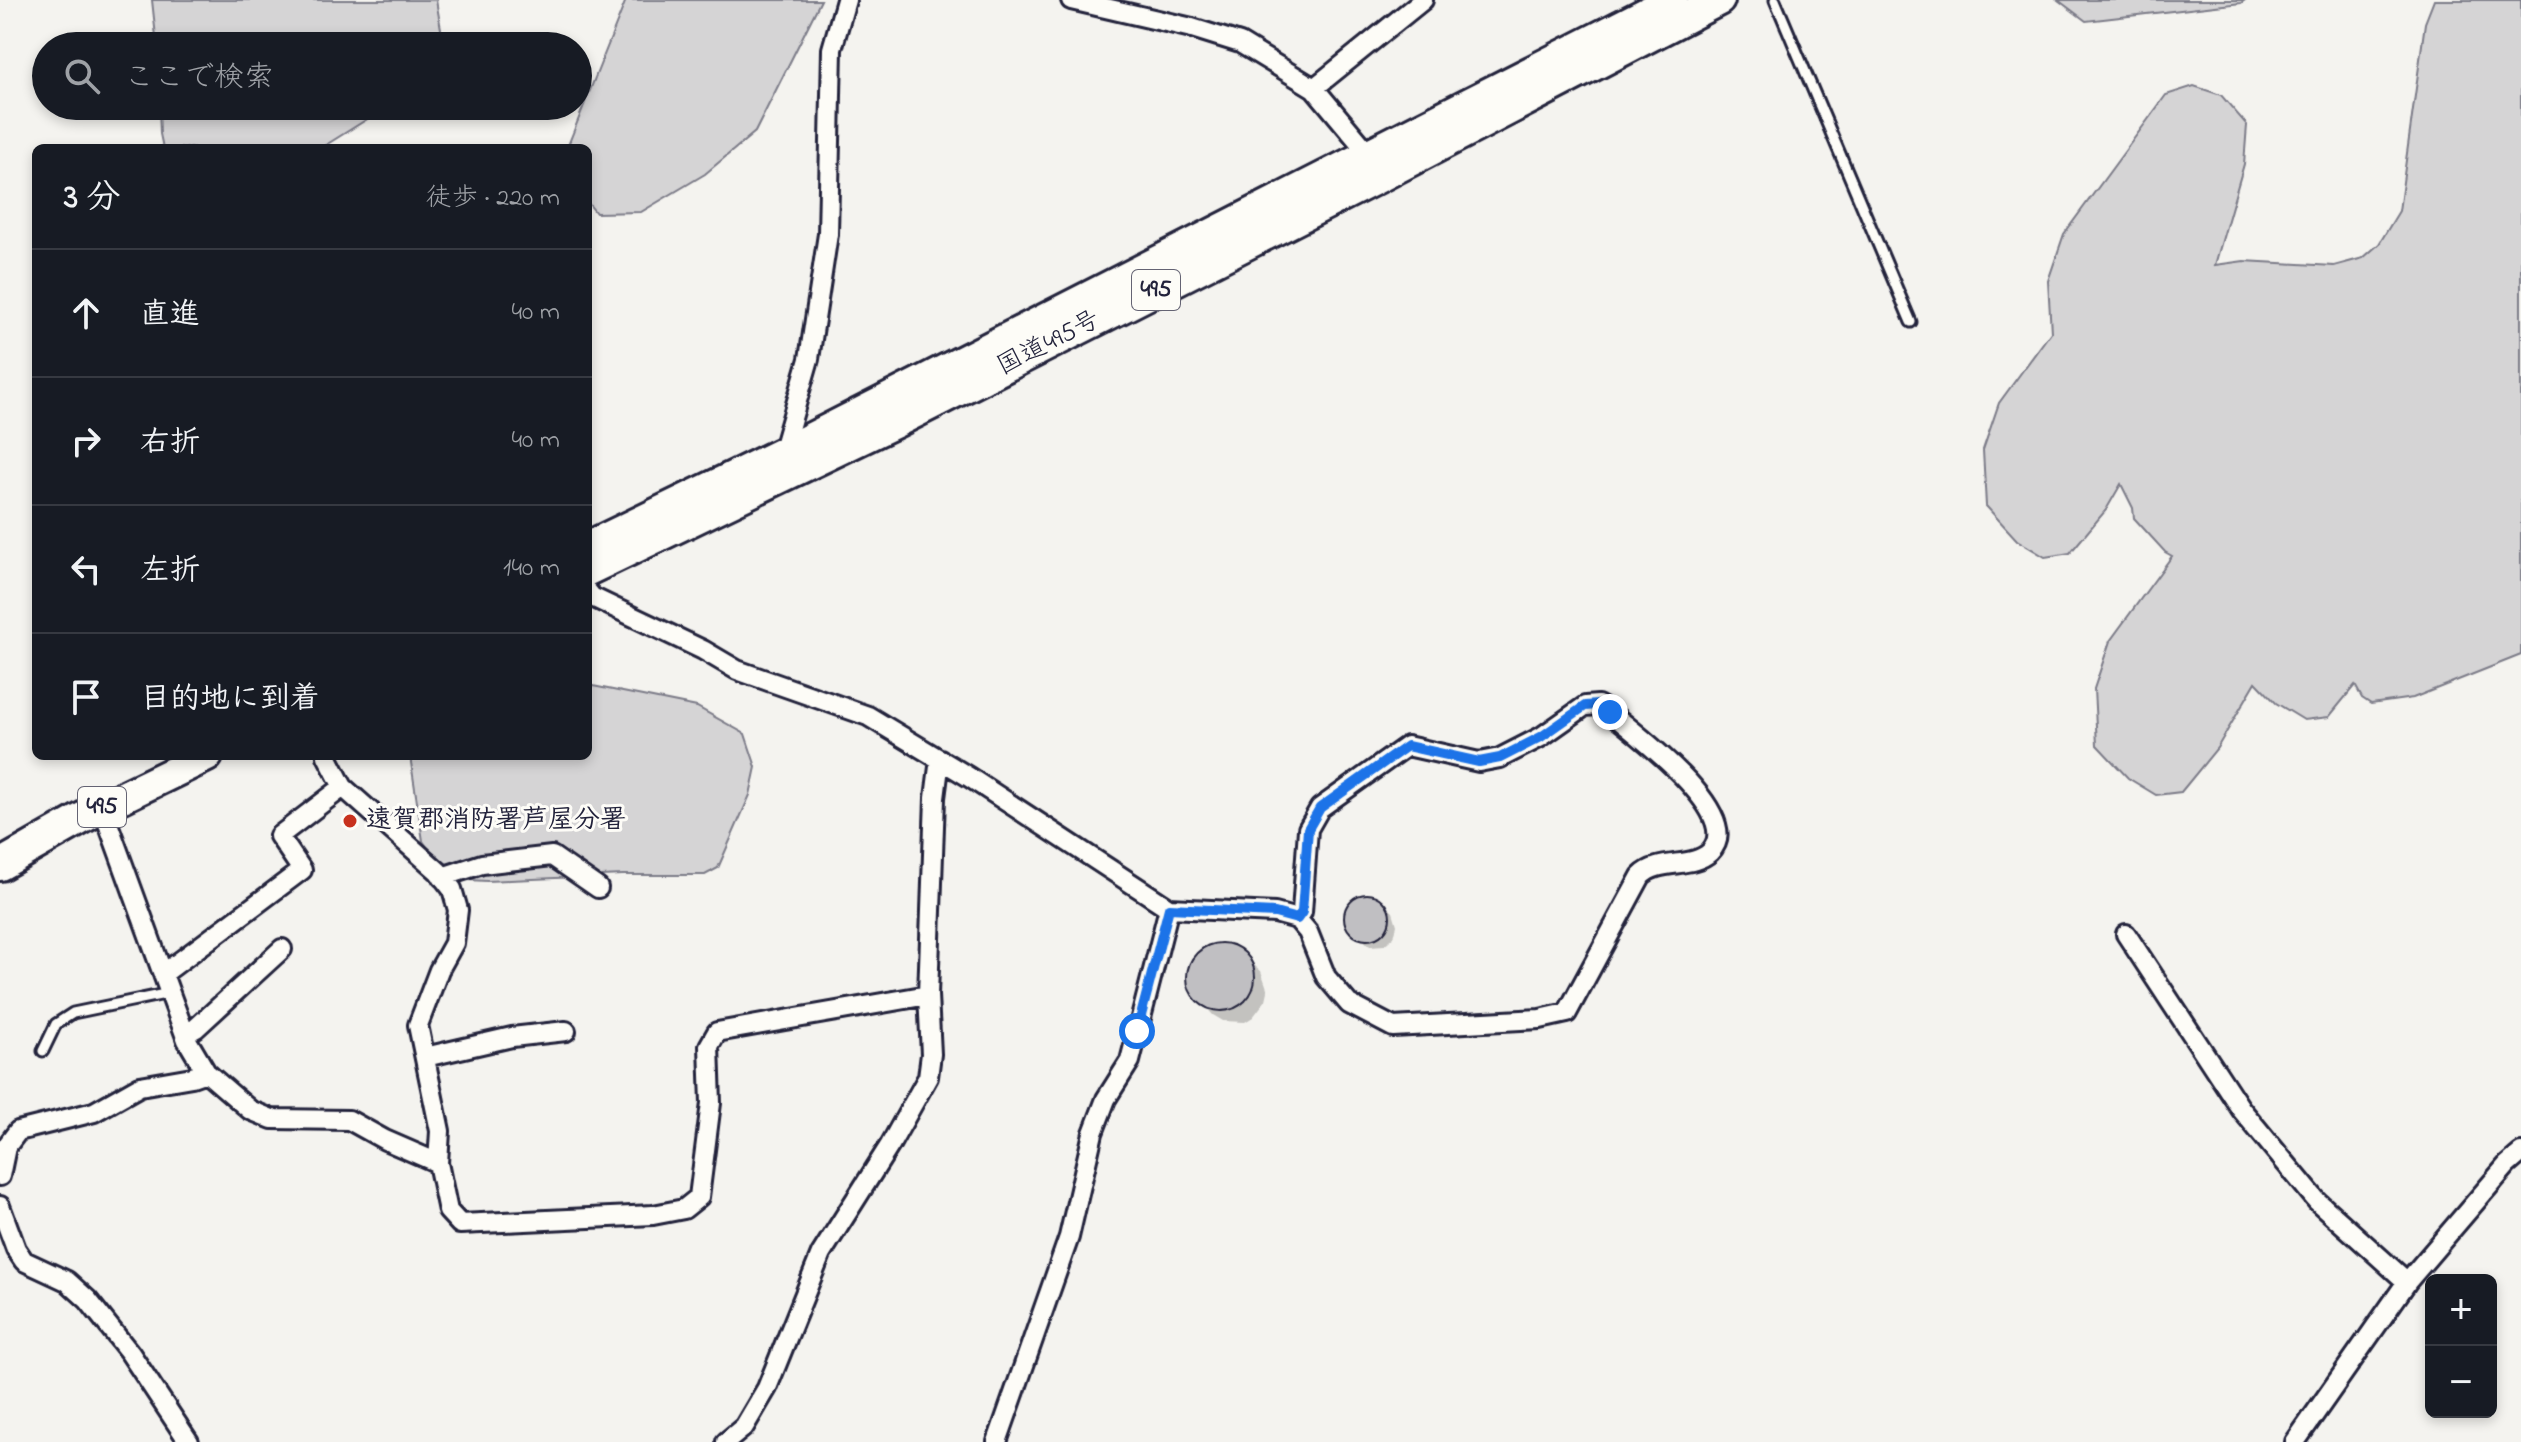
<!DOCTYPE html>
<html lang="ja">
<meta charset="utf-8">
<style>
body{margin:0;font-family:"Indie Flower","Klee One",sans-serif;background:#242831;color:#f1f3f6}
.controls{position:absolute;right:24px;bottom:24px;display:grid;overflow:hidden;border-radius:12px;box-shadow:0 4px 12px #0003}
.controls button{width:72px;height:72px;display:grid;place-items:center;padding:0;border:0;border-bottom:2px solid #363941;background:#171b24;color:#f1f3f6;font:40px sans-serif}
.stop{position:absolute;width:24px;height:24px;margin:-18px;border:6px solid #1a73e8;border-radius:50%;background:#fff}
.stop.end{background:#1a73e8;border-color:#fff;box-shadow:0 2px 8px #0008}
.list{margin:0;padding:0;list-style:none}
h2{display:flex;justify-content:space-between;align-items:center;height:104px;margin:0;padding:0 32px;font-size:34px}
h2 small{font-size:26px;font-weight:400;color:#9ea1a6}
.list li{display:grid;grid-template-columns:52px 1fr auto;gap:24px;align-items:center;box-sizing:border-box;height:128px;padding:0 32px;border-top:2px solid #363941}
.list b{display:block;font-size:30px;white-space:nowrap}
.list em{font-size:26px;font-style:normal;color:#9ea1a6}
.icon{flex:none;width:44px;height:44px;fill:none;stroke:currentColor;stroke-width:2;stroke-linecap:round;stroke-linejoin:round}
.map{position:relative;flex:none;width:2521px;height:1442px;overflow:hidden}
.search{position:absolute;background:#171b24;box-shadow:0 4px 12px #0003;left:32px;top:32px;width:560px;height:88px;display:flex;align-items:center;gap:20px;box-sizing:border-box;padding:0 28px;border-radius:44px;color:#9ea1a6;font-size:30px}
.panel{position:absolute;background:#171b24;box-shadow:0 4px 12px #0003;left:32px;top:144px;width:560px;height:616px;border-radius:12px}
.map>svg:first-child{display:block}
.green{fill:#d5d4d5;stroke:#7c7b88;stroke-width:2}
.shadow{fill:#0003}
.building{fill:#c0bfc2;stroke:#22223b;stroke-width:2}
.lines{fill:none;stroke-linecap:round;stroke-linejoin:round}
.service-casing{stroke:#22223b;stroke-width:15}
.minor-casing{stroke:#22223b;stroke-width:24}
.trunk-casing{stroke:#22223b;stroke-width:36}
.service{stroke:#fdfcf7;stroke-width:9}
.minor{stroke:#fdfcf7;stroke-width:18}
.trunk{stroke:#fdfcf7;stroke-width:30}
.route{stroke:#1a73e8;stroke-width:10}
.poi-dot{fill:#c8321e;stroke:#fdfcf7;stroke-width:3}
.labels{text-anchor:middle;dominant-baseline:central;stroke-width:6;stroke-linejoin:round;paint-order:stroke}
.shield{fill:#fdfcf7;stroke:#646373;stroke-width:2}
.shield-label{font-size:24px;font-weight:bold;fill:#22223b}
.street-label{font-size:26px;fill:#22223b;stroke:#fdfcf7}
.poi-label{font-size:26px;font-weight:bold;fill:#22223b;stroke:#fdfcf7;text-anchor:start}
</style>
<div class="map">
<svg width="2521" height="1442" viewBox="0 0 2521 1442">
<rect width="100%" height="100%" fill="#f4f3ef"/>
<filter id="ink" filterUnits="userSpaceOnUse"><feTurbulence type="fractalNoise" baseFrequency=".0125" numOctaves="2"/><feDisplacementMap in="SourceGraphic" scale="16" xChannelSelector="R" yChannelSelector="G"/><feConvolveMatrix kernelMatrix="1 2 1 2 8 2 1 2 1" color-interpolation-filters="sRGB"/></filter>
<g filter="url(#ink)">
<!-- green -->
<path class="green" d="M152 0H436L441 29 435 46H157Z
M626 0H821L755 132 705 174 641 212 596 213 588 203V148H567Z
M2058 0H2245L2241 3 2086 21Z
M2434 0H2521V655L2413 698 2371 704 2362 698 2355 685 2329 717 2304 720 2276 703 2256 682 2217 748 2181 792 2156 795 2128 778 2097 745 2094 689 2110 641 2172 556 2165 552 2134 518 2133 508 2121 484 2106 510 2070 553 2045 557 2017 540 1986 506 1983 450 1999 403 2051 332 2048 281 2064 234 2166 95 2194 86 2221 95 2247 125 2244 164 2215 265 2244 261 2334 266 2363 258 2379 244 2399 211 2425 23Z
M159 106H388L321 148H163L160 134Z
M588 685 697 707 745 734 756 767 750 795 718 868 705 875H623L487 881 450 879 423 841 410 756H588Z"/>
<!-- shadow -->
<path class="shadow" d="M1366 895 1373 896 1384 904 1393 912 1397 925 1394 937 1384 945 1370 946 1350 928 1346 914 1353 901Z
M1221 944 1231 946 1261 971 1268 991 1266 1000 1253 1017 1245 1022 1223 1021 1213 1015 1193 993 1189 982 1193 960 1210 946Z"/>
<!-- building -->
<path class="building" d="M1344 917a23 23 0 1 1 46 0a23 23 0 1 1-46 0Z
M1187 977a34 34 0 1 1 68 0a34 34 0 1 1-68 0Z"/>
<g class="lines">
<!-- service casing -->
<g class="service-casing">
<path id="service" d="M1775 0 1911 322
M43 1051 56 1024 73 1013 170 993"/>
</g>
<!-- minor casing -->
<g class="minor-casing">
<path id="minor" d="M1071 0 1192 28 1240 43 1314 88 1370 155
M1314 88 1423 0
M782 453 809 359 828 234 832 49 846 0
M588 592 592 597 703 650 737 670 868 716 969 777 1169 908 1275 913 1297 919 1308 932 1326 977 1349 1004 1393 1027 1540 1019 1567 1013 1641 876C1659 858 1692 869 1710 852 1747 815 1634 733 1610 712L1598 705 1585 706 1541 737 1500 758 1479 762 1407 746 1320 808 1308 829 1302 912 1297 919
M327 756 343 787 438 871 452 889 458 910 454 943 439 970 418 1025 440 1131 438 1163
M102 807 187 1040 206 1072 250 1110 272 1119 349 1120 385 1140 438 1163 448 1211 460 1224 653 1215 684 1209 699 1197 711 1103 709 1046 717 1032 928 995
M442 877 482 864 552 856 598 888
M2126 934 2241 1109 2317 1201 2407 1282
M163 974 302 870 279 836 343 787
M185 1034 196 1028 282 949
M425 1057 512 1037 566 1031
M0 1176 6 1147 18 1131 94 1112 140 1086 192 1077 206 1072
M0 1206 16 1249 24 1261 67 1281 88 1300 130 1353 189 1442
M726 1442 744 1427 767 1388 821 1254 890 1145 928 1077 931 1054 928 995 935 798 940 759
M997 1442 1069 1237 1093 1133 1106 1099 1130 1061 1169 908
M2295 1442 2407 1282 2507 1165 2521 1153"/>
</g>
<!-- trunk casing -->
<g class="trunk-casing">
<path id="trunk" d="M588 547 782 453 1672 0
M588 570 896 422 1375 179 1719 0
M0 865 102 807 207 756"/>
</g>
<!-- service -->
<use href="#service" class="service"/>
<!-- minor -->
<use href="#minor" class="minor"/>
<!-- trunk -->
<use href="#trunk" class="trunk"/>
</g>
</g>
<g class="lines" filter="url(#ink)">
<!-- route -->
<path class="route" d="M1137 1031 1169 908 1275 913 1297 919 1302 912 1308 829 1320 808 1407 746 1479 762 1500 758 1541 737 1585 706 1598 705 1610 712"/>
</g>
<!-- markers -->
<circle class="poi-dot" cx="350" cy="821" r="8"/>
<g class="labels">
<!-- shield labels -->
<g class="shield">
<rect x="1132" y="270" width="48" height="40" rx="6"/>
<rect x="78" y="787" width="48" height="40" rx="6"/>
</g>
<g class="shield-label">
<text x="1156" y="290">495</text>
<text x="102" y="807">495</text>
</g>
<!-- street labels -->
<g class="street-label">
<text transform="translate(1049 344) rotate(-27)">国道495号</text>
</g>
<!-- poi labels -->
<g class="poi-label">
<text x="366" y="821">遠賀郡消防署芦屋分署</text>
</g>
</g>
</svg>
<div class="controls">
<button>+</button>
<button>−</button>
</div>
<div class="stop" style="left:1137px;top:1031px"></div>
<div class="stop end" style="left:1610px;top:712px"></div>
<div class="search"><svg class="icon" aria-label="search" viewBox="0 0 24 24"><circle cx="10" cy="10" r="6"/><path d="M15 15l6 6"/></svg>ここで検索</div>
<section class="panel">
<h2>3 分<small>徒歩 · 220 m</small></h2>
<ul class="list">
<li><svg class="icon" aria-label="ahead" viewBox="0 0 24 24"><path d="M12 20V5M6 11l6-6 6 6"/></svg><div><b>直進</b></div><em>40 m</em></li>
<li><svg class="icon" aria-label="right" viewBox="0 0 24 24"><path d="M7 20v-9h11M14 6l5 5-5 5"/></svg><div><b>右折</b></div><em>40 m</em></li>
<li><svg class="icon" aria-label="left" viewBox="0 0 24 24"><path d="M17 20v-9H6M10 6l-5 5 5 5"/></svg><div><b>左折</b></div><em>140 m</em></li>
<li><svg class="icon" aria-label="arrive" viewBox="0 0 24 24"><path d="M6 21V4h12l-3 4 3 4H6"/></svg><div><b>目的地に到着</b></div></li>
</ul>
</section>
</div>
